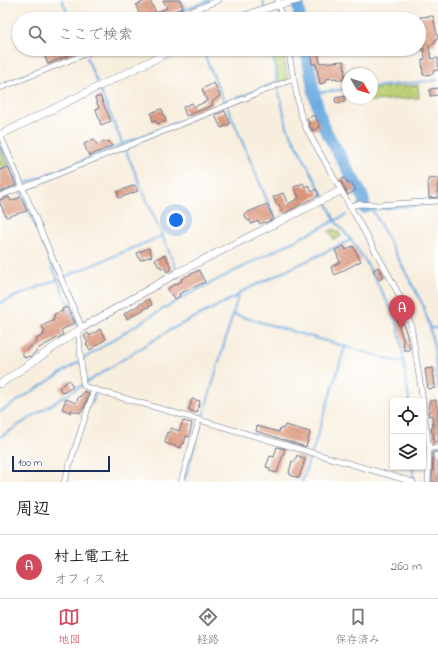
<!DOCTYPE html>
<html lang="ja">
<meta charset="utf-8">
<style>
body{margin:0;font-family:"Indie Flower","Klee One",sans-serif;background:#f2f2f2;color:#222}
.controls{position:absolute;right:12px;bottom:12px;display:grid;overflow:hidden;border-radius:4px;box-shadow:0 1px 3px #0004}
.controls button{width:36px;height:36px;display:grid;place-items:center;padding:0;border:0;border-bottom:1px solid #e0e0e0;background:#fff;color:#222;font:20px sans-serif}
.compass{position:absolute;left:342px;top:68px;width:36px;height:36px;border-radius:50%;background:#fff;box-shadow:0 1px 3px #0004;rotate:128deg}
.scale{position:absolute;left:12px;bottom:10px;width:98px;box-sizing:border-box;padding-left:4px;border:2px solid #1b2f5e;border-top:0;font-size:11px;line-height:14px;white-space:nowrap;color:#1b2f5e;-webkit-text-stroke:3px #fff;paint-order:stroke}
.you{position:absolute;left:176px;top:220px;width:14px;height:14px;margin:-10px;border:3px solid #fff;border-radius:50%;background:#1a73e8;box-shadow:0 0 0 6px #1a73e833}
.badge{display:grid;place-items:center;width:26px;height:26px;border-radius:50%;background:#d1495b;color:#fff;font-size:13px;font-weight:700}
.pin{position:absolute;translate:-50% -33px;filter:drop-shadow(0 1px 2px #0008)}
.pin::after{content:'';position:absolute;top:21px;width:14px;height:12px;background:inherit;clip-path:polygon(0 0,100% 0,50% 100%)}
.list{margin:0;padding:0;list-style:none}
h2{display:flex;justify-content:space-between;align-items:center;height:52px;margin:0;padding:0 16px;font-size:17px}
h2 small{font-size:13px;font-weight:400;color:#767676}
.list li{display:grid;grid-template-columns:26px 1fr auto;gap:12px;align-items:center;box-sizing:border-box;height:64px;padding:0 16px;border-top:1px solid #e0e0e0}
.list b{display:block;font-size:15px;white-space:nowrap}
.list p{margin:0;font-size:13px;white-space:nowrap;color:#767676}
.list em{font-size:13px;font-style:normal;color:#767676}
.icon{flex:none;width:22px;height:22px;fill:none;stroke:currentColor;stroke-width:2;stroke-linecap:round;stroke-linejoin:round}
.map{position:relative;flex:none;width:438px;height:482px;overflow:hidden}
.search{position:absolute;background:#fff;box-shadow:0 1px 3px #0004;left:12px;right:12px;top:12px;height:44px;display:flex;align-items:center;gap:10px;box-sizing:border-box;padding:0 14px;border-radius:22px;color:#767676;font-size:15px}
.sheet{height:116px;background:#fff}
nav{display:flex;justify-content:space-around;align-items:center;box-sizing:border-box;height:56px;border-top:1px solid #e0e0e0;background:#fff;font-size:11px;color:#767676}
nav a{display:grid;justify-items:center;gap:2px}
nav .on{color:#d1495b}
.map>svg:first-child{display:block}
.green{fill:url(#green-dots);stroke:#6c816a}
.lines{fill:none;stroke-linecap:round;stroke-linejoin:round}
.stream{stroke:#6dace0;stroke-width:2}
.river{stroke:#6dace0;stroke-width:12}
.building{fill:url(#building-back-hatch)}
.minor-casing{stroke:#68728b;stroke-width:6}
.tertiary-casing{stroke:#68728b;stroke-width:8}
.minor{stroke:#fff;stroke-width:5}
.tertiary{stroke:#fff;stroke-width:7}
</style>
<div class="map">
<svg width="438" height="482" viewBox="0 0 438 482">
<defs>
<pattern id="green-dots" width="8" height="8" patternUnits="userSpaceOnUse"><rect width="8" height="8" fill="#bed377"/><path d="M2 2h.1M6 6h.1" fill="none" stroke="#a3b569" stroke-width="1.8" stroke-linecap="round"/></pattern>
<pattern id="building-back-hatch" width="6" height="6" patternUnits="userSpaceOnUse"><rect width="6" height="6" fill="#e09a7e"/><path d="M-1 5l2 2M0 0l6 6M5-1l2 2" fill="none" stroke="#b57e6a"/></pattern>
</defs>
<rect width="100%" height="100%" fill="#fff"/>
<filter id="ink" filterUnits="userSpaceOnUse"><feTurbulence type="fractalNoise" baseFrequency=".025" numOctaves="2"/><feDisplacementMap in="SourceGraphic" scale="8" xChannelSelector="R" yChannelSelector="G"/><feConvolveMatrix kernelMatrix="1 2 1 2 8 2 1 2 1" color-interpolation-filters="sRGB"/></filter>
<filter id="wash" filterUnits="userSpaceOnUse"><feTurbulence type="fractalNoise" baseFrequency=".012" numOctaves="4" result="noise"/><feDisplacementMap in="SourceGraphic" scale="16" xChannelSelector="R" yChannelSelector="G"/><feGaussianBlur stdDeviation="0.9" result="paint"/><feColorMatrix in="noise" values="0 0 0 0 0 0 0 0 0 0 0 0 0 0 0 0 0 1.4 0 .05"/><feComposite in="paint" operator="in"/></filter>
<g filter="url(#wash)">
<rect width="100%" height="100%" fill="#f8eede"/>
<!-- green -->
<path class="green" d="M273 49H282L288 79 279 83Z
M418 85 419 98 361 102V98H372V89Z
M0 146 8 165 0 169Z
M334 229 341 235 339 238 334 240 329 231Z"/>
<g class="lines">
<!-- stream -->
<path class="stream" d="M62 0 70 19
M181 0 185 10
M263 0 266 19
M438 0V1
M188 16 189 19
M163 19 210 0
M202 49 225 103
M272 49 278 88 287 127 324 197
M87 58 97 82
M1 85 89 49
M372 87 438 80
M100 90 123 145
M314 93 348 89
M228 108 275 219
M0 143 18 185
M125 149 176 268
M24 184 277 82
M20 190 77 325
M326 201 335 221 352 241 366 262 393 313 398 327 401 342 409 401
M358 209 368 208 373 211 423 305 430 328 434 348 438 389
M370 210 438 203
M64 277 162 236
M0 303 58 279
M232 314 399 362 403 361
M430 328H438
M92 404 95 394
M0 412 146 319 189 294 346 215
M0 437 168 331 237 296
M0 481 2 482
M413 481V467
M184 482 239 293 351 240
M302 482 310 457 313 450 345 347"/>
<!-- river -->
<path class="river" d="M297 0 300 19
M306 49 314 93 323 126 361 193 364 201V208"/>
</g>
<g id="blocks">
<!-- building -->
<path class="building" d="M148 0H150L156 13 167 8 163 0H180L183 8 169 13V14L159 19H141L136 5Z
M433 16 438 39 435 40V44L429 45 431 59 438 58V70L433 71V74L423 75 422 60 425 59 424 49H419V37L425 36 424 24 421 25 420 17Z
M42 49H51L52 53 54 52 55 53 64 49H84L48 64Z
M318 49 320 63 344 61 345 78H343V80H337V78L326 79V82L320 84 316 64H312L310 50Z
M214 83 220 96 212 102 213 105 186 116 183 107 192 103 194 107 207 101 202 89Z
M438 88V95L430 96V89Z
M100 96 111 121 101 125 96 109 99 108 95 98Z
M345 96V102L336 103 335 98Z
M160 109H162L166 121 158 124 156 121 153 122 151 113Z
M225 111 230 124 221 128 215 115Z
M315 115 320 127 312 131 307 118Z
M94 139 97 145 104 141V143L109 141 112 146 89 156 84 144Z
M8 167 16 185 0 192V170Z
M344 178 348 184 351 182 356 190 348 195 340 180Z
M438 178V185H437L438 197 429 198 428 179Z
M303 183 305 187 308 185 312 192 316 189 319 195 283 214 279 205H277L273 197 283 193 288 204 299 198 294 187Z
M135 185 138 191 119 198 117 192Z
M9 197 11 201 21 197 27 211 6 217 1 205 0 206V200Z
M267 204 274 219 264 223V222L260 224 258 221 251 224 250 220 248 221 244 214Z
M344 246 346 250 353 246 361 261 335 275 331 267 340 262 335 250Z
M149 248 152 256 140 260 137 253Z
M165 255 172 269 167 272 165 268 162 269 161 266 159 267 155 259Z
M378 267 384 277 379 280 373 270Z
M199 270 205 282 179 294 180 296 175 299 173 295H171L168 288 182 281 181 279Z
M149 299 152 305 127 319 124 314Z
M67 307 75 323 61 330 63 335 37 349 38 350 30 357 29 356 25 358 22 353 37 342 36 339 44 335 43 333 45 332 42 326 54 320 53 317H55L54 314 63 311 62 309Z
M401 315 408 339 410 350H404L403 339 396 317Z
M100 329 106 339 90 350 86 344 88 343 84 336 88 333 90 336Z
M433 368 435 388 428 389 425 369Z
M69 380 73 387 63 393 59 388Z
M84 391 89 393 84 408H83L80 413 71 410V413L62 409 66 399 76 403 79 396 80 397Z
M192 399 200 401 197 413 189 410Z
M436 400 438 414V442H434L433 433H432L431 428H433L432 415 429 416 428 411H430L429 401Z
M183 421 192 423 189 437 186 436 184 444 182 443 181 448 165 443 167 432 169 433 171 428 179 431Z
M285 425 310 432 306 447 256 431 257 426 279 432 280 428 283 429Z
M277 447 285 449 277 473 269 471 270 468 266 467 270 456 274 457Z
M433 452H438V482H432Z
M297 455 305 459 299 478 290 475 291 474 289 473 292 461 295 462Z"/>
</g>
</g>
<g filter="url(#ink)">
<use href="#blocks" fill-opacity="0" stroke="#68728b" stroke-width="1"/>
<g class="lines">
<!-- minor casing -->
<g class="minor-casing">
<path id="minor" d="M278 0 282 19
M172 19 219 0
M288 49 300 112 306 128 387 272 402 301 411 325 423 401
M0 88 98 49
M0 134 82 328
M23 188 293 79
M0 196 22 187
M349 206 360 204 378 205 438 201
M77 332 79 337 83 383 84 386 89 388 413 482
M423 404 429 448 428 482
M429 448H438
M64 482 94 390
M181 482 199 420"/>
</g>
<!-- tertiary casing -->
<g class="tertiary-casing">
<path id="tertiary" d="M236 19 273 6 298 0
M0 135 175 49
M0 384 82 328 177 273 340 191"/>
</g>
<!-- minor -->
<use href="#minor" class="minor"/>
<!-- tertiary -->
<use href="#tertiary" class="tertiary"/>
</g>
</g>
</svg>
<div class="controls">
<button><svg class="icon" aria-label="locate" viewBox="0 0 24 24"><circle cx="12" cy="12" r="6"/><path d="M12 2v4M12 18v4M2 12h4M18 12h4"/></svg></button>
<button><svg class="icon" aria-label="layers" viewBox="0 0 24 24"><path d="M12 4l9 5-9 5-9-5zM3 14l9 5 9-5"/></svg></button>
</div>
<svg class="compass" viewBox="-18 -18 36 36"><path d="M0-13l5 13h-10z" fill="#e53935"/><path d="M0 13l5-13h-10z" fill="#767676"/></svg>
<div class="scale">100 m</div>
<div class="you"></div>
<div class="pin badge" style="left:402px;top:328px">A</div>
<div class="search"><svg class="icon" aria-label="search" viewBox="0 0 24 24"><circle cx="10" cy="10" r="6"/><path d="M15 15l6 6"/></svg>ここで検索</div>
</div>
<section class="sheet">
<h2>周辺<small></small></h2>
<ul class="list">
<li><span class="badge">A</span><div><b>村上電工社</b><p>オフィス</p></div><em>260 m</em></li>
</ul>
</section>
<nav>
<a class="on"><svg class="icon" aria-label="map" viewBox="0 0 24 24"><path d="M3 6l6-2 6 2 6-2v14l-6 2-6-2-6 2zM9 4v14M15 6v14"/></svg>地図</a>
<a><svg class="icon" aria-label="directions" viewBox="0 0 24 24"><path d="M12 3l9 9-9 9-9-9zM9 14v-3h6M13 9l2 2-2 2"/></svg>経路</a>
<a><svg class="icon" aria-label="saved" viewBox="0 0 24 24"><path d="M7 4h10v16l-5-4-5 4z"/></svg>保存済み</a>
</nav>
